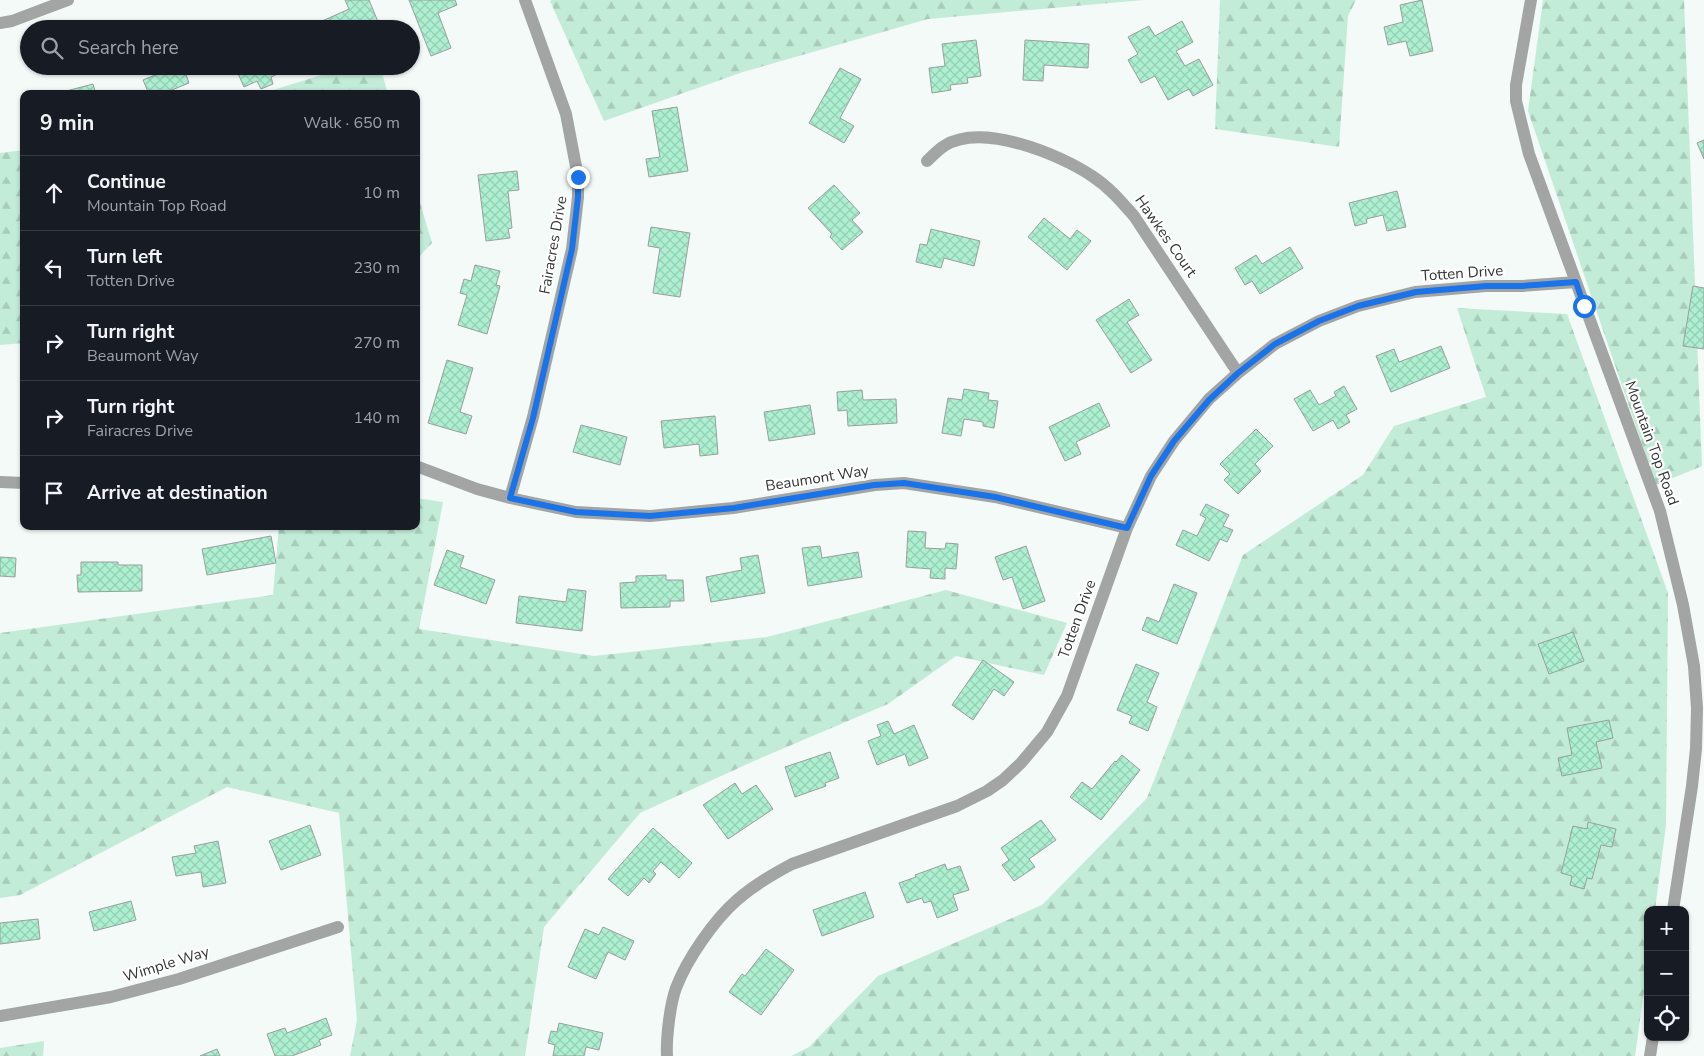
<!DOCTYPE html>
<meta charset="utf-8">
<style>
body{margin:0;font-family:"Nunito Sans",sans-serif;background:#242831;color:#f1f3f6}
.controls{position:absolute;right:15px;bottom:15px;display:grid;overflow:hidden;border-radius:10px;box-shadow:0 1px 4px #0004}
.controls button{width:45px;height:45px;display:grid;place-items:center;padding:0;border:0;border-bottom:1px solid #363941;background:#171b24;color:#f1f3f6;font:25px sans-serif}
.stop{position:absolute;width:15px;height:15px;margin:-11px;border:4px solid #1a73e8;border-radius:50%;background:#fff}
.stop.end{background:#1a73e8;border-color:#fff;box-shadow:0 1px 5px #0008}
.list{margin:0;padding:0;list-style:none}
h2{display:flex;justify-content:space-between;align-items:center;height:65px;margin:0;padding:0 20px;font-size:21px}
h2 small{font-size:16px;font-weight:400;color:#9ea1a6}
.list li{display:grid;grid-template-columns:32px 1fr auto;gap:15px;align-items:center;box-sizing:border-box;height:75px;padding:0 20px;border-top:1px solid #363941}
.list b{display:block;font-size:19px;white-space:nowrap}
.list p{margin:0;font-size:16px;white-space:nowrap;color:#9ea1a6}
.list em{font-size:16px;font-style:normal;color:#9ea1a6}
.icon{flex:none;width:28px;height:28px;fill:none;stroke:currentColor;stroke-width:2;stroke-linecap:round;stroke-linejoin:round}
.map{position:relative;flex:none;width:1704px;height:1056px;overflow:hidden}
.search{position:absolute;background:#171b24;box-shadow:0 1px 4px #0004;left:20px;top:20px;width:400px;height:55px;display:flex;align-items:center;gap:12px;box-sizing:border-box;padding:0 18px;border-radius:28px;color:#9ea1a6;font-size:19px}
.panel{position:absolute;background:#171b24;box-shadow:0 1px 4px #0004;left:20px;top:90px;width:400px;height:440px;border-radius:10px}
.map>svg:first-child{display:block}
.forest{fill:url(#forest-firs)}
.building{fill:url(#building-cross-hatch);stroke:#999f9c}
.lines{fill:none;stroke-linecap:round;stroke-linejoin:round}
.street{stroke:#a2a5a3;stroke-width:12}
.route{stroke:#1a73e8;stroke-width:6}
.labels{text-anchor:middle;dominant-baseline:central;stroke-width:4.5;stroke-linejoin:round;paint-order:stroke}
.street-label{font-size:15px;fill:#333634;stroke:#fff}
</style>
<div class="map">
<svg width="1704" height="1056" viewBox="0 0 1704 1056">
<defs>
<pattern id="forest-firs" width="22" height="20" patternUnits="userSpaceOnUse" patternTransform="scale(1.25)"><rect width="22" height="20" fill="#c3ecd8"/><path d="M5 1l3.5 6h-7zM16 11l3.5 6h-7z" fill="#a8cbba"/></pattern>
<pattern id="building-cross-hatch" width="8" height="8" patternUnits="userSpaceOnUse" patternTransform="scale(1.25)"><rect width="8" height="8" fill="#adf0d1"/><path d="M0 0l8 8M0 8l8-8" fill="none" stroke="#95ceb4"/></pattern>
</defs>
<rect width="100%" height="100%" fill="#f3faf7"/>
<!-- forest -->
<path class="forest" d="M552 0H1144L928 19 743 72 604 121 550 1Z
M1220 0H1356L1348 16 1339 147 1215 129Z
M1543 0H1684L1702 466 1656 485 1528 111Z
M351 66H380L388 94H260Z
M24 150V343L0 345V153Z
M416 189 432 243 416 260Z
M1457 308 1567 314 1668 593 1666 825 1655 910H1648V962L1635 1056H791L809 1047 878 976 1042 905 1147 798 1243 555 1363 475 1394 426 1486 397Z
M416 498 443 502 419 629 594 656 767 637 946 590 1067 623 1044 675 956 656 888 704 754 761 640 813 544 927 525 1056H350L357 1020 339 813 227 787 20 895 0 898V633L273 595 279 526H416Z
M44 1041 43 1056H0V1048Z"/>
<!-- building -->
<path class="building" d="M345 0H369L381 29H312L311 26 349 9Z
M409 0H455L457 5 438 13 451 48 431 56Z
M1422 0 1433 51 1410 56 1406 41 1388 45 1384 27 1403 22 1400 5Z
M1182 21 1193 42 1176 51 1185 66 1199 59 1213 85 1193 96 1189 89 1168 100 1155 76 1141 83 1128 60 1138 54 1128 37 1149 26 1155 36Z
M976 40 981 76 967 78 968 83 950 85 951 90 932 93 929 68 945 66 942 44Z
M1025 40 1089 44 1088 68 1044 65 1043 81 1023 80Z
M177 66H183L189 83 162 94H149L143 80Z
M242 66H295L271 77 273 84 261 89 257 81 244 87 236 69Z
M840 68 861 79 840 118 854 126 844 143 809 123Z
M93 84 96 94H55Z
M677 107 688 171 649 177 646 159 660 157 652 111Z
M1704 140V159L1697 143Z
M517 171 519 190 508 191 512 228 508 229 510 238 486 241 478 175Z
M834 185 860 213 852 220 863 232 842 250 830 237 832 234 808 208Z
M1397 191 1406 227 1387 231 1383 215 1366 219 1367 223 1355 226 1349 203Z
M1044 218 1070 239 1077 230 1091 241 1067 270 1028 237Z
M651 227 690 233 680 297 653 293 660 248 648 246Z
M931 229 980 241 974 266 944 258 941 268 916 262 920 244 927 245Z
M1290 247 1303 268 1260 294 1252 281 1245 285 1235 268 1256 255 1262 264Z
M475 265 500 271 496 285 500 286 487 334 458 325 467 295 460 293 464 279 471 281Z
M1693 286 1704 288V349L1683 346Z
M1129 299 1139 315 1127 322 1152 360 1131 373 1096 320Z
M1441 346 1450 368 1391 392 1376 356 1394 349 1399 362Z
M447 360 473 368 460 412 472 416 466 434 428 423Z
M1344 386 1357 409 1346 415 1350 422 1338 429 1333 420 1313 431 1294 399 1310 390 1319 405 1336 396 1334 392Z
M964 389 989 393 988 400 998 401 994 428 983 426V422L964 419 961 436 942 433 948 398 962 400Z
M862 390 863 400 896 399 897 423 848 426 847 410 838 411 837 392Z
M1099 403 1110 426 1076 442 1081 454 1065 461 1049 427Z
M810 405 815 434 769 441 764 412Z
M715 416 718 454 700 456 699 444 664 448 661 421Z
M581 425 627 437 620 465 573 452Z
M1256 429 1273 446 1255 464 1261 471 1238 494 1224 480 1230 474 1220 464Z
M1206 504 1229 515 1223 526 1233 530 1227 542 1220 539 1209 561 1176 545 1183 530 1197 536 1206 518 1200 515Z
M908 531 926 532 925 548 945 549 946 543 958 544 956 569 945 568V579L930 578 931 569 906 567Z
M271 536 276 563 207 575 202 549Z
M820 546 822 558 858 552 862 577 808 586 802 548Z
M1026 546 1045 601 1023 609 1012 577 1003 580 995 557Z
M447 550 464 556 460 567 495 580 486 604 434 585Z
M758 555 765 593 711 602 706 577 742 570 740 558Z
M0 557 16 558 15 577 0 576Z
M81 562H118V565H142V591L78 592 77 575H81Z
M666 575V580H683L684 601H670V607L621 608 620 583 636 582V576Z
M1174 584 1197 593 1177 644 1142 630 1147 617 1159 622Z
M568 589 586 591 582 631 516 623 519 596 566 602Z
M1573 632 1584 661 1549 674 1538 644Z
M983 660 1014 682 1004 696 994 689 973 720 952 705Z
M1136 664 1159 673 1147 702 1157 707 1148 731 1129 723 1132 716 1117 710Z
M1609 720 1613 738 1596 742 1602 768 1562 776 1558 758 1572 755 1567 728Z
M888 721 894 734 914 725 928 758 909 766 905 754 877 765 868 741 881 736 877 725Z
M830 752 839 778 825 783 826 786 795 797 785 767Z
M1122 755 1140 770 1101 820 1070 797 1082 782 1092 789 1115 761 1116 762Z
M735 783 742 794 756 785 773 809 728 839 703 805Z
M1041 820 1056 840 1029 859 1035 867 1014 881 1002 865 1009 860 1001 848Z
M1588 822 1616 829 1612 847 1601 845 1592 879 1587 878 1584 889 1570 885 1572 876 1561 873 1573 826 1587 829Z
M310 825 321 855 281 870 269 841Z
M653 828 692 863 679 878 661 862 653 871 656 874 649 883 644 878 628 896 608 879Z
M218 841 226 883 203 887 201 872 176 876 172 857 196 853 194 846Z
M945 864 947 870 960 866 969 890 953 895 958 910 937 918 931 901 924 903 922 898 907 903 899 883 916 877 915 875Z
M865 892 874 917 822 936 813 910Z
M131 901 136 920 94 931 89 912Z
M38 919 40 939 0 944V923Z
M603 927 634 941 625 960 608 952 596 979 568 967 585 929 599 935Z
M766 949 794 970 761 1015 729 992 742 974 745 976Z
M326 1018 332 1035 319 1040 321 1045 292 1056H275L267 1034 285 1028 287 1033Z
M559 1023 603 1033 599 1050 586 1047 584 1056H553L555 1045 548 1043 551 1031 557 1032Z
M217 1049 220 1056H200Z"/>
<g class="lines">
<!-- street -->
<path class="street" d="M1531 0 1516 85V101L1529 154 1660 511 1683 605 1694 666 1697 708 1696 749 1692 786 1673 910
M0 23 12 21 68 0
M927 161C932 156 938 150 944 146 982 122 1059 154 1092 176 1109 187 1121 201 1134 216L1238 373
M416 466 477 489 510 498 576 512 650 516 733 508 875 485 904 483 995 497 1127 528
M0 482 24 483
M510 498 533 417 572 249 578 197V177L566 114 525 0
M0 1016 111 997 179 979 338 927
M667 1056C666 1039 670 1004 676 988 687 959 714 920 737 900 753 886 773 874 792 864L957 806 987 791 1003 780 1021 763 1047 732 1067 696 1127 528 1151 476 1174 441 1209 399 1238 373 1275 344 1319 321 1358 306 1415 292 1486 286H1522L1576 282
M1650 1056 1653 1037"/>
</g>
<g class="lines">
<!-- route -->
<path class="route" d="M578 177V197L572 249 533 418 510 498 576 512 650 516 734 508 874 485 904 483 995 497 1127 528 1151 476 1174 441 1209 400 1238 373 1275 344 1319 321 1358 306 1416 292 1486 286H1522L1576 282 1584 306"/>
</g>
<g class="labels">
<!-- street labels -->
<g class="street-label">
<text transform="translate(1166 236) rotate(55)">Hawkes Court</text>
<text transform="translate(553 245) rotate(-80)">Fairacres Drive</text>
<text transform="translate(1462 273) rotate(-4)">Totten Drive</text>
<text transform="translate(1652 443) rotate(70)">Mountain Top Road</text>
<text transform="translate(817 478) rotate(-9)">Beaumont Way</text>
<text transform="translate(1077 619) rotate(-70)">Totten Drive</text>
<text transform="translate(166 964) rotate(-17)">Wimple Way</text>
</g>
</g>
</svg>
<div class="controls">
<button>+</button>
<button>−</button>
<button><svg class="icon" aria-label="locate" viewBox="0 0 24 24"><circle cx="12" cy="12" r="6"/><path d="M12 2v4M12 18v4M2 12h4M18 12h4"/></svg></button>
</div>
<div class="stop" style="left:1584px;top:306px"></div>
<div class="stop end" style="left:578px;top:177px"></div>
<div class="search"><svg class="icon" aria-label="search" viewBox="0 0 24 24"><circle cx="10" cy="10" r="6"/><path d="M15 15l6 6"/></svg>Search here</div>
<section class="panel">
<h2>9 min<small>Walk · 650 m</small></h2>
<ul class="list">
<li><svg class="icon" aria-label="ahead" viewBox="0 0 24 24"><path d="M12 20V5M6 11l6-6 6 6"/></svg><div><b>Continue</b><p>Mountain Top Road</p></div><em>10 m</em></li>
<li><svg class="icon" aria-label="left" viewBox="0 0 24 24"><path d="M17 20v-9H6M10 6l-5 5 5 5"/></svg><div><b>Turn left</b><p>Totten Drive</p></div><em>230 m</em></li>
<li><svg class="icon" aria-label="right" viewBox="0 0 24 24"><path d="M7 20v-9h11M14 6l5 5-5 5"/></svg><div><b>Turn right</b><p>Beaumont Way</p></div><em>270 m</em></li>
<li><svg class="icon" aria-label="right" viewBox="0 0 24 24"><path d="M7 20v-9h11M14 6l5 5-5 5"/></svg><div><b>Turn right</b><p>Fairacres Drive</p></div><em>140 m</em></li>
<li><svg class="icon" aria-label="arrive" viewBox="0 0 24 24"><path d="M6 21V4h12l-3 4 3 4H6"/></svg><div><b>Arrive at destination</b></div></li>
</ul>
</section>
</div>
